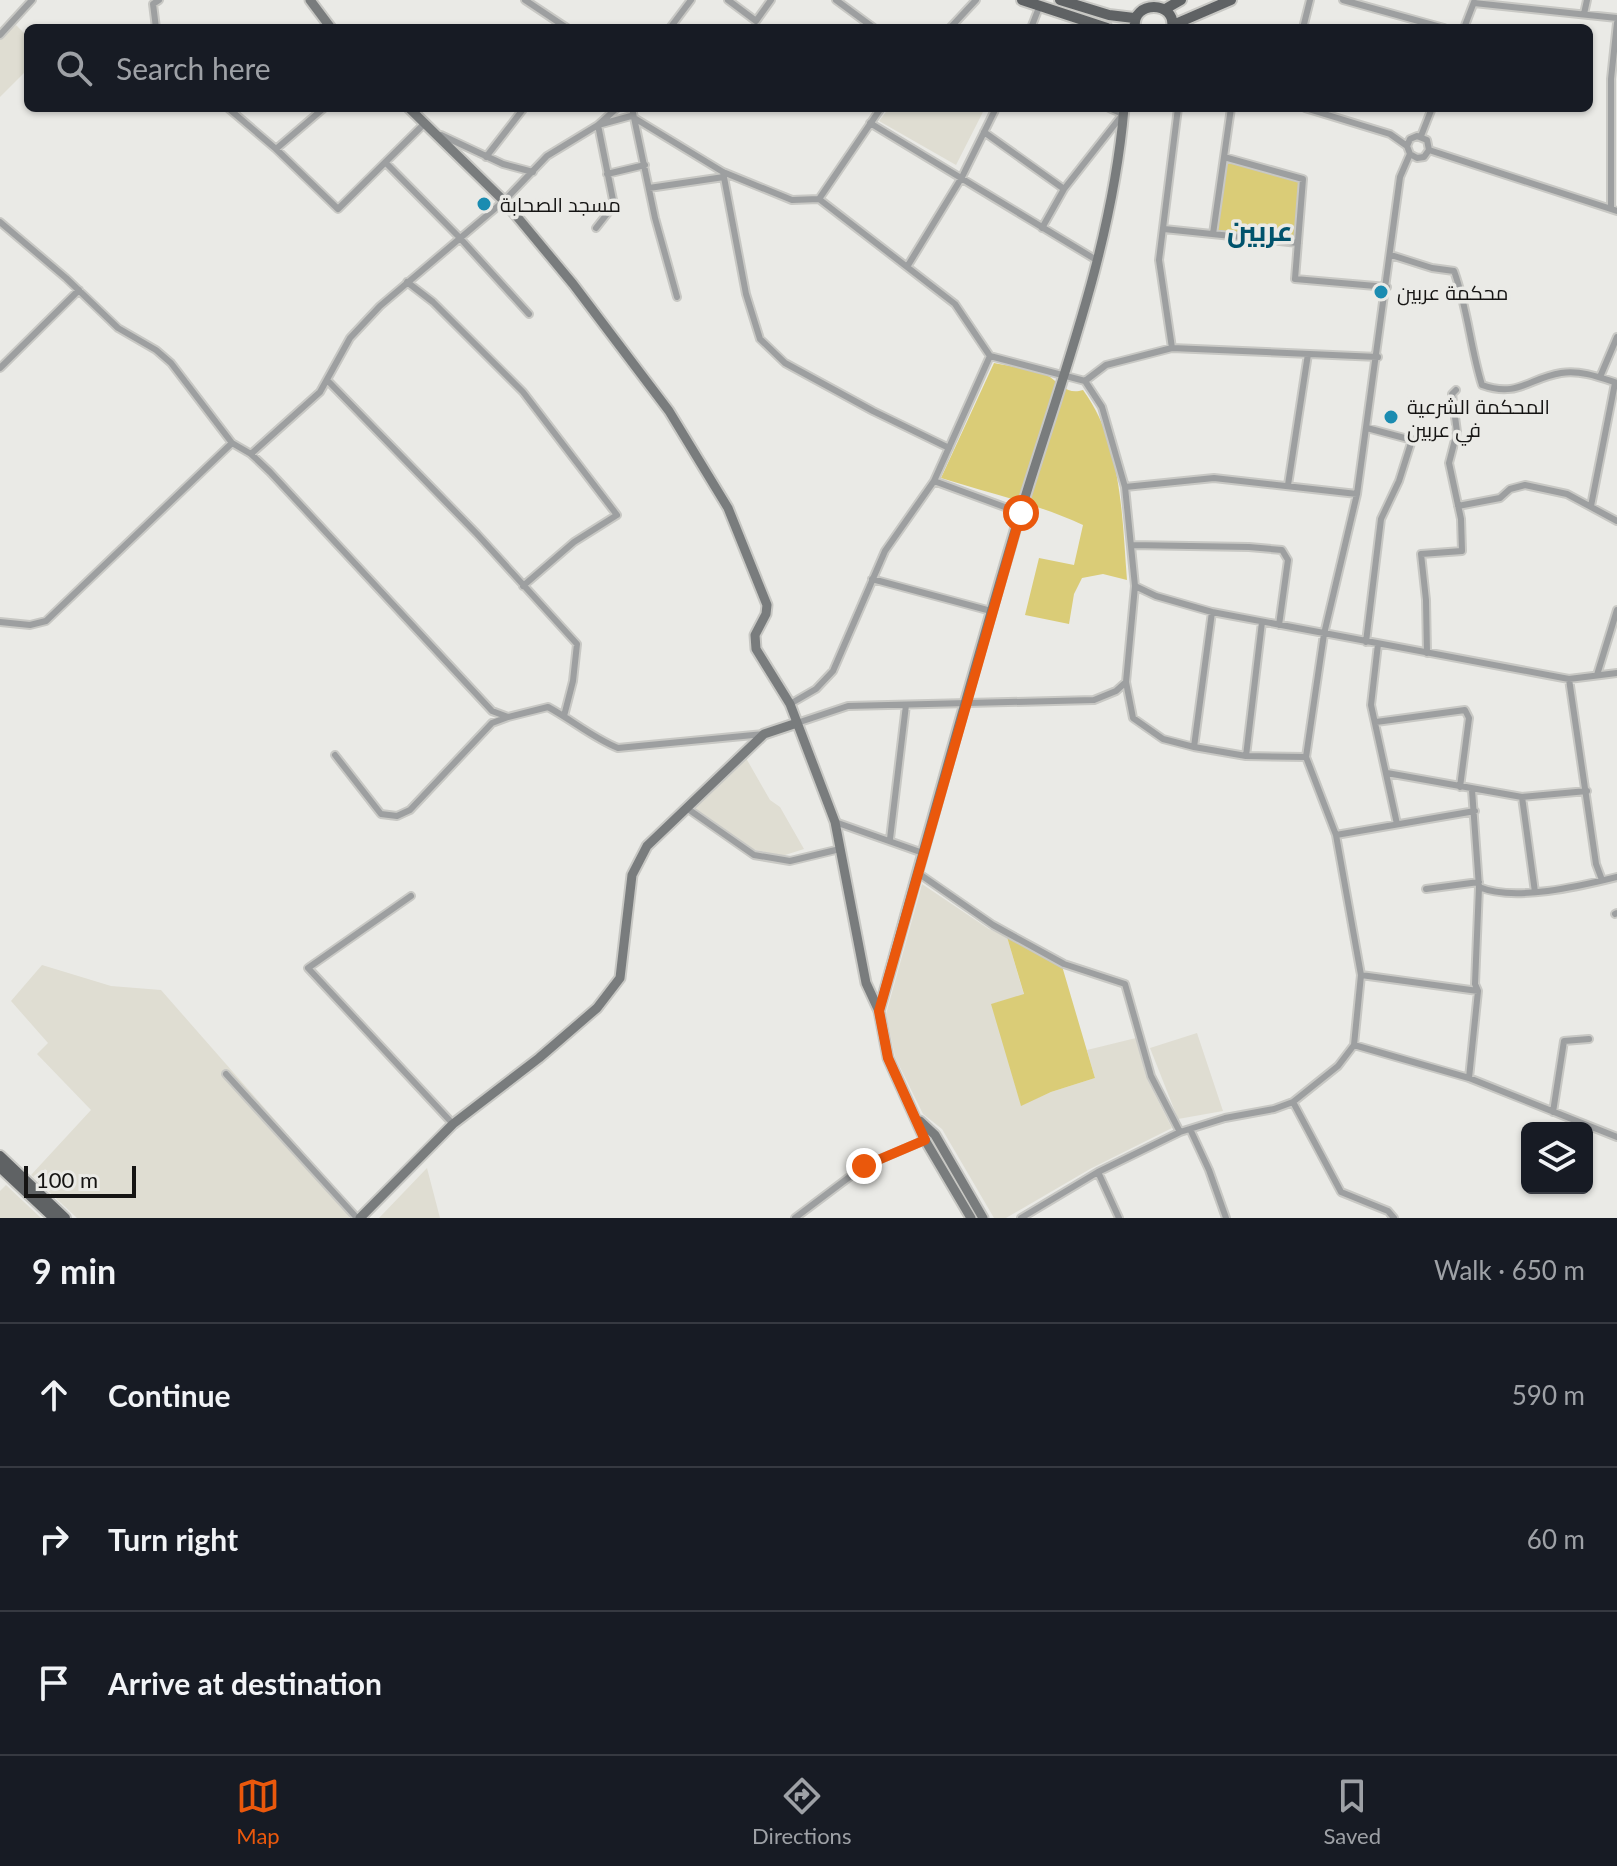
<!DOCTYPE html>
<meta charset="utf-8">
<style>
body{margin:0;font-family:Lato,Cairo,sans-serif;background:#242831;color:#f1f3f6}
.controls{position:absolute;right:24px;bottom:24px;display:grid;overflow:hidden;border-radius:12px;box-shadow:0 2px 6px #0004}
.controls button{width:72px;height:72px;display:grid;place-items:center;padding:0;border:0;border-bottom:2px solid #363941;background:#171b24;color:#f1f3f6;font:40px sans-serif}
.scale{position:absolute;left:24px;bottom:20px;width:112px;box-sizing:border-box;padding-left:8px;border:4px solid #151413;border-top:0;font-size:22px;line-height:28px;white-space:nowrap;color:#151413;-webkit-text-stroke:6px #eaeae6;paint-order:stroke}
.stop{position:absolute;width:24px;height:24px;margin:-18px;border:6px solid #ea580c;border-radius:50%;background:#fff}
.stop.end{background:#ea580c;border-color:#fff;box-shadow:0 2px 8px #0008}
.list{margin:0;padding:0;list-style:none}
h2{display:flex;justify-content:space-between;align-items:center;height:104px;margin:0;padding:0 32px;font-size:34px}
h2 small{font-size:26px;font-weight:400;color:#9ea1a6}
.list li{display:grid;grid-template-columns:52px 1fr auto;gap:24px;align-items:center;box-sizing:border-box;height:144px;padding:0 32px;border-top:2px solid #363941}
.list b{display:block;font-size:30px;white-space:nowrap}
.list em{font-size:26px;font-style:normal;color:#9ea1a6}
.icon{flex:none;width:44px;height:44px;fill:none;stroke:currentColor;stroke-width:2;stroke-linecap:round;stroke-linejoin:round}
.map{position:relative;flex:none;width:1617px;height:1218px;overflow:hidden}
.search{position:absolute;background:#171b24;box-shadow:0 2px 6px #0004;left:24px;right:24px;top:24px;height:88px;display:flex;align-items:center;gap:20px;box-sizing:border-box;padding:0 28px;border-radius:12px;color:#9ea1a6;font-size:30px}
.sheet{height:536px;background:#171b24}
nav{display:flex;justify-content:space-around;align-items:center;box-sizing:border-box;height:112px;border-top:2px solid #363941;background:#171b24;font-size:22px;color:#9ea1a6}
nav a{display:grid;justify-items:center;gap:4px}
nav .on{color:#ea580c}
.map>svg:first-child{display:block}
.built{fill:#dfddd2}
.green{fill:#dacc77}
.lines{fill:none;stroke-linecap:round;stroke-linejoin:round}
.street-casing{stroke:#c8c8c4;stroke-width:10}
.secondary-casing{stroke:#c8c8c4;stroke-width:13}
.primary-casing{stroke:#c8c8c4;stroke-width:14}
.street{stroke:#9d9fa0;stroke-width:6}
.secondary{stroke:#797c7d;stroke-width:9}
.primary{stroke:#5f6264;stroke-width:10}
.route{stroke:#ea580c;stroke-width:10}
.poi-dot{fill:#1b8cb1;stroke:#eaeae6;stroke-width:3}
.labels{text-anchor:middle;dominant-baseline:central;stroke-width:7;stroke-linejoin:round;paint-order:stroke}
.poi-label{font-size:20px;fill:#151413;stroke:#eaeae6;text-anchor:start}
.district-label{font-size:28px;font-weight:bold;fill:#00536c;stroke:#eaeae6}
</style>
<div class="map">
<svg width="1617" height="1218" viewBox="0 0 1617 1218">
<rect width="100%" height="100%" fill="#eaeae6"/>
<!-- built -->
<path class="built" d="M16 25 28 37V69L0 97V40Z
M889 108H985L956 165 879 121Z
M746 758 770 800 780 807 804 849 782 856 752 849 693 810Z
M922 884 989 929 1007 937 1024 995 992 1004 1021 1105 1051 1092 1095 1078 1087 1050 1136 1038 1146 1077 1172 1128 1090 1169 1006 1218H994L942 1129 923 1114 895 1057 886 1014Z
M42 965 111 986 161 990 355 1211 349 1218H77L31 1175 91 1110 37 1054 48 1043 11 1001Z
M1197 1033 1223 1111 1178 1119 1150 1048Z
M427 1168 440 1218H379Z
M6 1185 41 1218H0V1191Z"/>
<!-- green -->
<path class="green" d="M1227 161 1300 181 1295 239 1217 231Z
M994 363C1008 366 1040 370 1050 377 1061 385 1068 395 1083 390 1122 443 1122 517 1127 580L1103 574 1082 578 1074 594 1069 624 1025 615 1039 558 1074 565 1083 525C1038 504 988 493 941 478Z
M1007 937 1062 966 1095 1078 1051 1092 1021 1106 991 1004 1024 994Z"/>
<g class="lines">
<!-- street casing -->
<g class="street-casing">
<path id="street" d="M525 0 567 28
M728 0 756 21 771 0
M836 0 874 28
M1343 0 1444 28
M1474 3 1617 18
M1584 14 1587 0
M156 28 153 4 159 0
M670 28 691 0
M950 28 976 0
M1031 28 1040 5
M1303 28 1310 0
M1464 28 1474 2
M0 35 32 0
M228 108 276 149
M324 108 276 149 338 209 424 124
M632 108 655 218 677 297
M1305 108 1390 134 1407 146
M870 123 1098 261
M598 125 631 116 723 172 792 200 819 199 955 304 990 356 1085 381 1102 407 1125 487 1135 586 1126 682 1116 691 1094 700 848 706 797 723
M984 132 1064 189
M441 135 503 164 533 172
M1421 136 1432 108
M1429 150 1617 211
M486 157 524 108
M1224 157 1303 179 1295 279 1387 287
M386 163 459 237 529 314
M723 172 746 294 760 339 785 363 873 411 949 448
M607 174 645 165
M649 188 724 177
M819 199 881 108
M1611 209V79L1617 23
M0 222 66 278 118 328 156 350 171 363 232 443 251 454 270 472 492 711 508 717 548 707C572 720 593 738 618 748L764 734
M596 228 614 205 598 125
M1042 228 1064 189 1123 114 1109 108
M1164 229 1298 243
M1213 234 1231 108
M1391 255 1432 268 1454 271C1468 309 1470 347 1482 385 1518 398 1529 378 1561 373 1581 370 1599 377 1617 383
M907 267 962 177 996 108
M407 282 433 302 523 392 617 515 574 542 523 586
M1172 348 1159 260 1178 108
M0 368 79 290
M1600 377 1617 337
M328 381 477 534 577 644 573 681 564 716
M1085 381 1106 365 1172 348 1378 357
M251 454 320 392 350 338 380 306 504 201 547 156 598 125 617 108
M934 481 1021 513
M1288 485 1308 354
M1125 487 1214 478 1357 494
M1458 506 1500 498 1510 489 1525 485 1567 494 1617 521
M1591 506 1615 383
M1131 545 1249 547 1282 550 1288 560 1279 625
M872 579 991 611
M1135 586 1156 596 1212 612 1569 679 1617 673
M0 622 30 625 46 621 232 443
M1366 642 1381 519 1399 481 1412 440 1367 428
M1378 644 1371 705 1397 824
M1427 653 1426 600 1421 554 1462 551 1461 519 1449 463 1457 432 1452 394 1456 390
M1597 675 1617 610
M1569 679 1596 864 1602 880
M1126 682 1133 718 1163 739 1194 747 1246 756 1306 757
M790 704 816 689 833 671 885 551 934 481 990 356
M1376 722 1465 710 1469 718 1460 787
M1194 747 1212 612
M335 755 381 814 397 816 410 810 492 723 508 717
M1246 756 1262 622
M1387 773 1522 797 1587 791
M1522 797 1535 892
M688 809 754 855 790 861 840 849
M835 822 923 853
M1336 835 1475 811
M890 839 906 705
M918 873 993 925 1064 964 1125 984 1151 1076 1180 1132
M1479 887C1514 902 1581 886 1617 877
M1426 889 1479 882
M411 896 308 968 453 1124
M1615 914 1617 913
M1361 975 1478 991
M1354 1045 1469 1078 1617 1137
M226 1074 357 1218
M1469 1078 1478 991 1475 984 1479 887 1472 790
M1293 1102 1341 1192 1388 1211 1394 1218
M1553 1112 1564 1041 1589 1039
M1190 1129 1209 1170 1226 1218
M1098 1172 1119 1218
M795 1218 864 1166 925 1140
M1021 1218 1098 1172 1180 1132 1225 1118 1274 1109 1293 1102 1338 1066 1354 1045 1361 975 1336 835 1306 757 1324 634 1357 494 1400 177 1410 154 1407 146 1410 139 1417 136 1427 140 1429 150 1424 157 1417 158 1410 154"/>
</g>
<!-- secondary casing -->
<g class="secondary-casing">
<path id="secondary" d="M310 0 331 28
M409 108 504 201 573 284 669 411 728 508 767 605 766 614 755 635 756 649 790 704 835 822 866 983 879 1011
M920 1121 935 1135 983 1218
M360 1218 453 1124 539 1058 597 1008 620 978 632 875 647 846 764 734 797 723
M971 1218 925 1140 888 1058 879 1011C925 846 970 681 1019 517 1060 382 1112 250 1124 108"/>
</g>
<!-- primary casing -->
<g class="primary-casing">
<path id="primary" d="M1022 0 1107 28
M1060 0 1109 15 1134 18
M1167 8 1181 0
M1173 25 1231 0
M1135 28C1131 0 1177 0 1172 28
M0 1156 65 1218
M0 1167 54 1218"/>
</g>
<!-- street -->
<use href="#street" class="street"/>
<!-- secondary -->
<use href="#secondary" class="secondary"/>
<!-- primary -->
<use href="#primary" class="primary"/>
</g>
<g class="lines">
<!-- route -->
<path class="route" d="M864 1166 925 1140 888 1058 879 1011 1021 513"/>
</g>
<!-- markers -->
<g class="poi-dot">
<circle cx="484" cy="204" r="8"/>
<circle cx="1381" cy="292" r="8"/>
<circle cx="1391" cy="417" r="8"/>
</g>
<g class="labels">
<!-- poi labels -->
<g class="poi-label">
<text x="500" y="204">مسجد الصحابة</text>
<text x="1397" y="292">محكمة عربين</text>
<text x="1407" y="406">المحكمة الشرعية<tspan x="1407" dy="23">في عربين</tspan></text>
</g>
<!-- district labels -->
<g class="district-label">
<text x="1260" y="230">عربين</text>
</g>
</g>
</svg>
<div class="controls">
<button><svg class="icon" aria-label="layers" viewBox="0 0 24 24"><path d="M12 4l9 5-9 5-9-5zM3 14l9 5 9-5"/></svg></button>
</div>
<div class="scale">100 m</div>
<div class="stop" style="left:1021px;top:513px"></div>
<div class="stop end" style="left:864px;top:1166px"></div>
<div class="search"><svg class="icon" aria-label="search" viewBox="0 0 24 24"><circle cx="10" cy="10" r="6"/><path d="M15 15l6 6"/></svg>Search here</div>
</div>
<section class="sheet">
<h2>9 min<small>Walk · 650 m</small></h2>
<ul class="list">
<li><svg class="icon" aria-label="ahead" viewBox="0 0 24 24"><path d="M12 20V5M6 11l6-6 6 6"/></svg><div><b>Continue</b></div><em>590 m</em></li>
<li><svg class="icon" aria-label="right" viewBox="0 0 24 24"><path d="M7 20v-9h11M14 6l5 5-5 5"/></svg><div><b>Turn right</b></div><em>60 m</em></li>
<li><svg class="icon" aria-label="arrive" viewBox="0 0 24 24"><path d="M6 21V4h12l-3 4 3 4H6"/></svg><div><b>Arrive at destination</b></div></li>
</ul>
</section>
<nav>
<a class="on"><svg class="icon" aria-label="map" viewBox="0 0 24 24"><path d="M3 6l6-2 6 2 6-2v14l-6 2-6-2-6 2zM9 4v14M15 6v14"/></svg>Map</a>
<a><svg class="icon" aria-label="directions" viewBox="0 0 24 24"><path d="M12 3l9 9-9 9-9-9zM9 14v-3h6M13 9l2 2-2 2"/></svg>Directions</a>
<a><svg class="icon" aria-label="saved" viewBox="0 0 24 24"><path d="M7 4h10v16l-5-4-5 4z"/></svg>Saved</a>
</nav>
